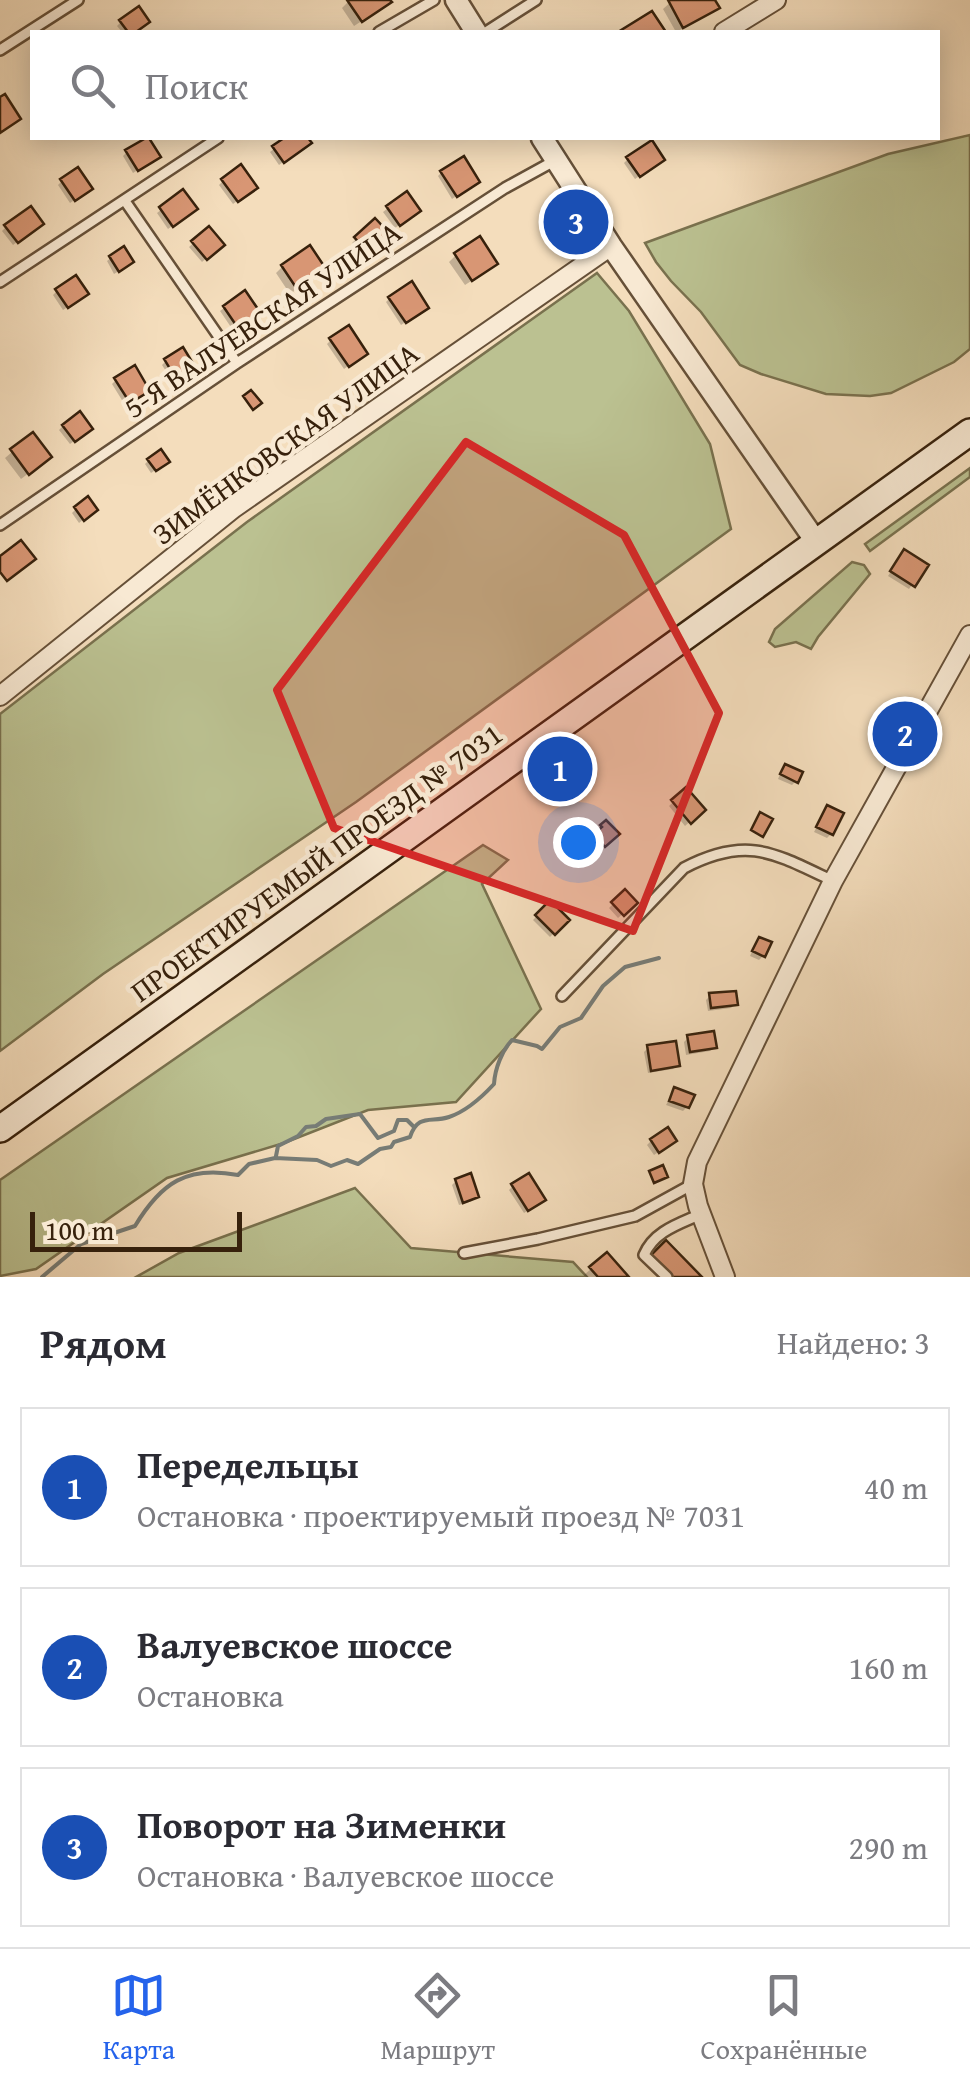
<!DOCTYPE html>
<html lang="ru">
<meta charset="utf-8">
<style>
body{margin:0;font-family:"Gentium Book Plus",serif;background:#f7f7f7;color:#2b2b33}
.scale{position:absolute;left:30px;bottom:25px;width:212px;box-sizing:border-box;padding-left:10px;border:5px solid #37210c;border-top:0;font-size:28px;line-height:35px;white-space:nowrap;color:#37210c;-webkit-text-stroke:8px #f8e9d3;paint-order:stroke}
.you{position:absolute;left:578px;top:842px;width:35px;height:35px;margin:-25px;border:8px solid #fff;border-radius:50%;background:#1a73e8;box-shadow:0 0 0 15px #1a73e833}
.badge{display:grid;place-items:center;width:65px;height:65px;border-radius:50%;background:#2563eb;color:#fff;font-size:32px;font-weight:700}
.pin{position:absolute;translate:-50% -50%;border:5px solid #fff;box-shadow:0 2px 10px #0006}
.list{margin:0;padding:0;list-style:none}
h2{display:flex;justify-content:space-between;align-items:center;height:130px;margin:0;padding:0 40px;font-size:42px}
h2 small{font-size:32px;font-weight:400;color:#7c7c81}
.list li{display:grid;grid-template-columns:65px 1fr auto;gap:30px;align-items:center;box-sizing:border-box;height:160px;margin:0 20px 20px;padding:0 20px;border:2px solid #e1e1e2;border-radius:0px}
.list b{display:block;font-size:38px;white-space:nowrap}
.list p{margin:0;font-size:32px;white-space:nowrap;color:#7c7c81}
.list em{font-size:32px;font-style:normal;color:#7c7c81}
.icon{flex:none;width:55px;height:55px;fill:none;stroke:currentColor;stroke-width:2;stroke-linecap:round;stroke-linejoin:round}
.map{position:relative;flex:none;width:970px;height:1277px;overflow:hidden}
.search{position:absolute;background:#fff;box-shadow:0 5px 25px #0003;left:30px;right:30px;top:30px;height:110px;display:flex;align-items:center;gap:25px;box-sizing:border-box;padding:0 35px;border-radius:0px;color:#7c7c81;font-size:38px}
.sheet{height:670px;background:#fff}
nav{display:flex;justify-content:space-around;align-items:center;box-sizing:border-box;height:140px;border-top:2px solid #e1e1e2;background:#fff;font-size:28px;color:#7c7c81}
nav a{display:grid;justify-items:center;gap:5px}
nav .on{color:#2563eb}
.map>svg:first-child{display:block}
.green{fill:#bbc191;stroke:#79714e;stroke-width:2.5}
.shadow{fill:#0003}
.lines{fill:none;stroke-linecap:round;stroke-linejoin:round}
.stream{stroke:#777c76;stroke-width:4}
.building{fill:#d89674;stroke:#37210c;stroke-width:2.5}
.service-casing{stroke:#665038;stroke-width:14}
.minor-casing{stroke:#665038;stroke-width:22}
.tertiary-casing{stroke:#665038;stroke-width:25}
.secondary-casing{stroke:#37210c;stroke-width:30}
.service{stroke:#f8e9d3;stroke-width:9}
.minor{stroke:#f8e9d3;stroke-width:18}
.tertiary{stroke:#f8e9d3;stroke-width:20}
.secondary{stroke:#f8e9d3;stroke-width:25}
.marked{fill:#d62828;fill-opacity:0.2;stroke:#d62828;stroke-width:8;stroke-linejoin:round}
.labels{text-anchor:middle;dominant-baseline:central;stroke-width:9;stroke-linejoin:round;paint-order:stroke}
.street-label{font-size:30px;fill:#37210c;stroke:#f8e9d3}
</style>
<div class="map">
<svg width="970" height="1277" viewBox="0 0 970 1277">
<rect width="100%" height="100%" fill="#f4ddbc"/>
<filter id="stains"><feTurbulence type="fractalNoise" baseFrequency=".002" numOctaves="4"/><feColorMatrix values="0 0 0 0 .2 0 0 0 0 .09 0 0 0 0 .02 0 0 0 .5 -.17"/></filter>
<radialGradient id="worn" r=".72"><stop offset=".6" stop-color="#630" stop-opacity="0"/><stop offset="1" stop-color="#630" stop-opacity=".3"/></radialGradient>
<!-- green -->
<path class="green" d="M970 135V349L954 362 891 393 870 396 826 394 761 374 740 365 701 312 671 281 656 262 645 243 888 154Z
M597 273 629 311 710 444 731 529 356 802 103 974 0 1051V714L247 522Z
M970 468V477L870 551 865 544Z
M852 562 864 565 870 574 818 637 811 649 796 642 775 647 769 642 775 629Z
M483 845 508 860 482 884 541 1009 456 1102 368 1110 284 1143 167 1178 36 1269 0 1276V1180Z
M355 1188 411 1248 573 1262 587 1277H136L179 1253Z"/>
<!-- shadow -->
<path class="shadow" d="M350 0H387L382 8 354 26 342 8Z
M673 0H712L716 7 710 14 676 32 663 9Z
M121 22 143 26 134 32H122L117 26Z
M288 138H305L309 143 279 165 270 152Z
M127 152 154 160 133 173 123 156Z
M628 159 658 164 635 179 624 163Z
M442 172 473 185 452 199 438 176Z
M62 181 86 192 70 203 58 185Z
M223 181 251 191 233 204 219 185Z
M183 193 191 213 168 229 157 213Z
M406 194 414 215 395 228 383 212Z
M375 221 387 234 364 256 352 243Z
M6 227H37L13 245 2 231Z
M209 229 222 245 202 262 189 247Z
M456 255 488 270 465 285 449 262Z
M111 258 127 266 114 274 107 261Z
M282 267 317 275 290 294 276 273Z
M57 291 82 298 63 310 53 295Z
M390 298 422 311 401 325 386 302Z
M224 308 255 319 235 333 220 311Z
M331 340 361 357 344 369 327 344Z
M166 361 187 369 171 379 162 365Z
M116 380 143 394 125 405 112 384Z
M63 426 86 432 70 444 59 430Z
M32 435 42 463 21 479 5 458Z
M149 460 163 465 151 473 145 464Z
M76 509 91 513 79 523 72 513Z
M901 556 926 566 909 589 888 576Z
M782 770 796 781 792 785 778 779Z
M686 790 703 810 685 826 669 806Z
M827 808 831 834 827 838 814 832Z
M605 823 616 834 600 849 591 840Z
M625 892 635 903 618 918 609 908Z
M550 903 567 920 550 937 533 920Z
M756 943 763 956 759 960 750 956Z
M710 996 735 1004 731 1008 708 1011 706 1000Z
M688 1038 714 1047 710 1051 686 1055 684 1042Z
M648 1048 677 1065 673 1069 648 1073 644 1052Z
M674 1090 687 1107 683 1111 666 1105Z
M651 1141 670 1144 654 1155 647 1145Z
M456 1181 476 1197 472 1201 459 1205 452 1185Z
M513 1186 539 1203 524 1213 509 1190Z
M607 1255 626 1277H586L584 1275Z"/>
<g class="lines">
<!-- stream -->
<path class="stream" d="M276 1156 278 1146 298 1136 306 1127 316 1126 326 1119 360 1114 378 1138 394 1131 398 1120H407L414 1127
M42 1277 81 1244 135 1226C161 1183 187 1165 238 1175L249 1164 275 1158 317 1160 331 1166 347 1160 358 1164 380 1149 391 1147 394 1142 410 1137C418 1113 431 1123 449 1117 467 1111 482 1097 494 1084 495 1068 502 1051 512 1040L537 1046 542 1049 560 1027 581 1018 603 986 625 967 659 958"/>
</g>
<!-- building -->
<path class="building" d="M347 0H390L392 2 362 22Z
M668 0H715L720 8 683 28Z
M139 6 150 22 136 32H128L119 20Z
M652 11 666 32H618Z
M5 94 21 119 0 133V97Z
M146 138H149L161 157 138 171 125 150Z
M284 138H308L312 143 284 163 272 146Z
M652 140 665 160 640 177 626 157Z
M464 156 480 182 457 197 440 171Z
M241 164 258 188 238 202 221 179Z
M78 167 93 189 75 201 60 179Z
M183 189 198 209 173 227 159 207Z
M407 191 421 211 400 226 386 206Z
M31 206 44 224 18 243 4 225Z
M375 218 390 234 369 254 354 237Z
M209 226 225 245 207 260 191 241Z
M480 236 498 264 472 281 454 253Z
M310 245 326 269 297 289 281 265Z
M124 246 134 262 119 272 109 256Z
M76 275 89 294 68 308 55 289Z
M412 281 429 308 406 323 388 297Z
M245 290 262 315 240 331 223 306Z
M349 325 368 354 349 367 329 338Z
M183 347 194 365 175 377 164 359Z
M135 365 150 391 130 403 114 378Z
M251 390 262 403 253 410 243 396Z
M80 411 93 429 75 442 62 425Z
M33 432 52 457 29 475 10 449Z
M161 449 170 462 156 471 147 459Z
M88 496 98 510 84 521 74 507Z
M21 540 36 559 7 581 0 572V556Z
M904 549 929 565 915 587 890 571Z
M785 764 803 772 798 783 780 774Z
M686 787 706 810 691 824 671 800Z
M827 805 844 813 833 835 816 827Z
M760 812 773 819 763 837 751 830Z
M606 820 620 834 605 847 594 834 602 827 600 825Z
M625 889 638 903 624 916 611 902Z
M550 900 570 920 555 935 535 915Z
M759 937 772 942 765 957 752 951Z
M736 991 738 1005 711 1008 709 993Z
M714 1031 717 1048 690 1052 687 1035Z
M676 1041 680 1066 651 1071 647 1045Z
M674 1087 695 1095 689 1108 669 1101Z
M668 1127 677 1141 659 1153 650 1139Z
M663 1165 668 1177 654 1183 649 1171Z
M471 1173 479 1197 463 1203 455 1179Z
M529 1173 546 1200 528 1211 511 1184Z
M666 1240 702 1277H672L650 1256Z
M607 1252 629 1277H598L589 1267Z"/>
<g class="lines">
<!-- service casing -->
<g class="service-casing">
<path id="service" d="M379 32 434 0
M486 32 536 0
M0 50 78 0
M125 201 237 363
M0 282 218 138
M0 525 237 363 505 188 556 160
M562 996 684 868C747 835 774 853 833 881
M464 1253 538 1239 635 1216 693 1184
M667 1277 644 1255C654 1231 679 1224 701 1214"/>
</g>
<!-- minor casing -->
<g class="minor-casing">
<path id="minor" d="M724 32 776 0
M0 696 234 508 611 246
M725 1277 698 1206 693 1184 697 1162 833 881 970 635"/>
</g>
<!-- tertiary casing -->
<g class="tertiary-casing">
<path id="tertiary" d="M456 0 476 32
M542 138 611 246 817 543"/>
</g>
<!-- secondary casing -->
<g class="secondary-casing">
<path id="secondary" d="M0 1129 970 432"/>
</g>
<!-- service -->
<use href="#service" class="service"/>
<!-- minor -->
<use href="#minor" class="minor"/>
<!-- tertiary -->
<use href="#tertiary" class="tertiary"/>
<!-- secondary -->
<use href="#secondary" class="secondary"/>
</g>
<!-- marked area -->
<path class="marked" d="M466 442 624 535 719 713 633 931 334 828 277 690Z"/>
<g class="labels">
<!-- street labels -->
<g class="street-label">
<text transform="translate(262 319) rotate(-34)">5-Я ВАЛУЕВСКАЯ УЛИЦА</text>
<text transform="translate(285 443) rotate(-36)">ЗИМЁНКОВСКАЯ УЛИЦА</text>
<text transform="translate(316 862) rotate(-36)">ПРОЕКТИРУЕМЫЙ ПРОЕЗД № 7031</text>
</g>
</g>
<rect width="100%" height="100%" filter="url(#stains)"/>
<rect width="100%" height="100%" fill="url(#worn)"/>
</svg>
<div class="scale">100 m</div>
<div class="you"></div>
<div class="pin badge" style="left:560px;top:769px;background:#1a4fb4">1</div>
<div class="pin badge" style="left:905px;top:734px;background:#1a4fb4">2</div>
<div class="pin badge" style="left:576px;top:222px;background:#1a4fb4">3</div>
<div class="search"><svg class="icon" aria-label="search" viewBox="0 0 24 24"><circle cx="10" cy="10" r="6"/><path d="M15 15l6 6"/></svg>Поиск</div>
</div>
<section class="sheet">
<h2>Рядом<small>Найдено: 3</small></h2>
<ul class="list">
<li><span class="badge" style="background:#1a4fb4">1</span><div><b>Передельцы</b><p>Остановка · проектируемый проезд № 7031</p></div><em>40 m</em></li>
<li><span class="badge" style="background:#1a4fb4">2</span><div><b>Валуевское шоссе</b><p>Остановка</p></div><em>160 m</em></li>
<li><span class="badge" style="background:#1a4fb4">3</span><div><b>Поворот на Зименки</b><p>Остановка · Валуевское шоссе</p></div><em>290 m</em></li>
</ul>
</section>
<nav>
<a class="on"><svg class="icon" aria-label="map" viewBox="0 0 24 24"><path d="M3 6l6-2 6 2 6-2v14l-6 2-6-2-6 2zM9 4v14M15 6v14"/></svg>Карта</a>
<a><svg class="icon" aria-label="directions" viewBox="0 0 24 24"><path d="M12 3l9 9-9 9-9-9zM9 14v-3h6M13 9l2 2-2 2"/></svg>Маршрут</a>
<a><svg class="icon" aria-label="saved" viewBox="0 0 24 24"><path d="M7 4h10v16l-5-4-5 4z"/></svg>Сохранённые</a>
</nav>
